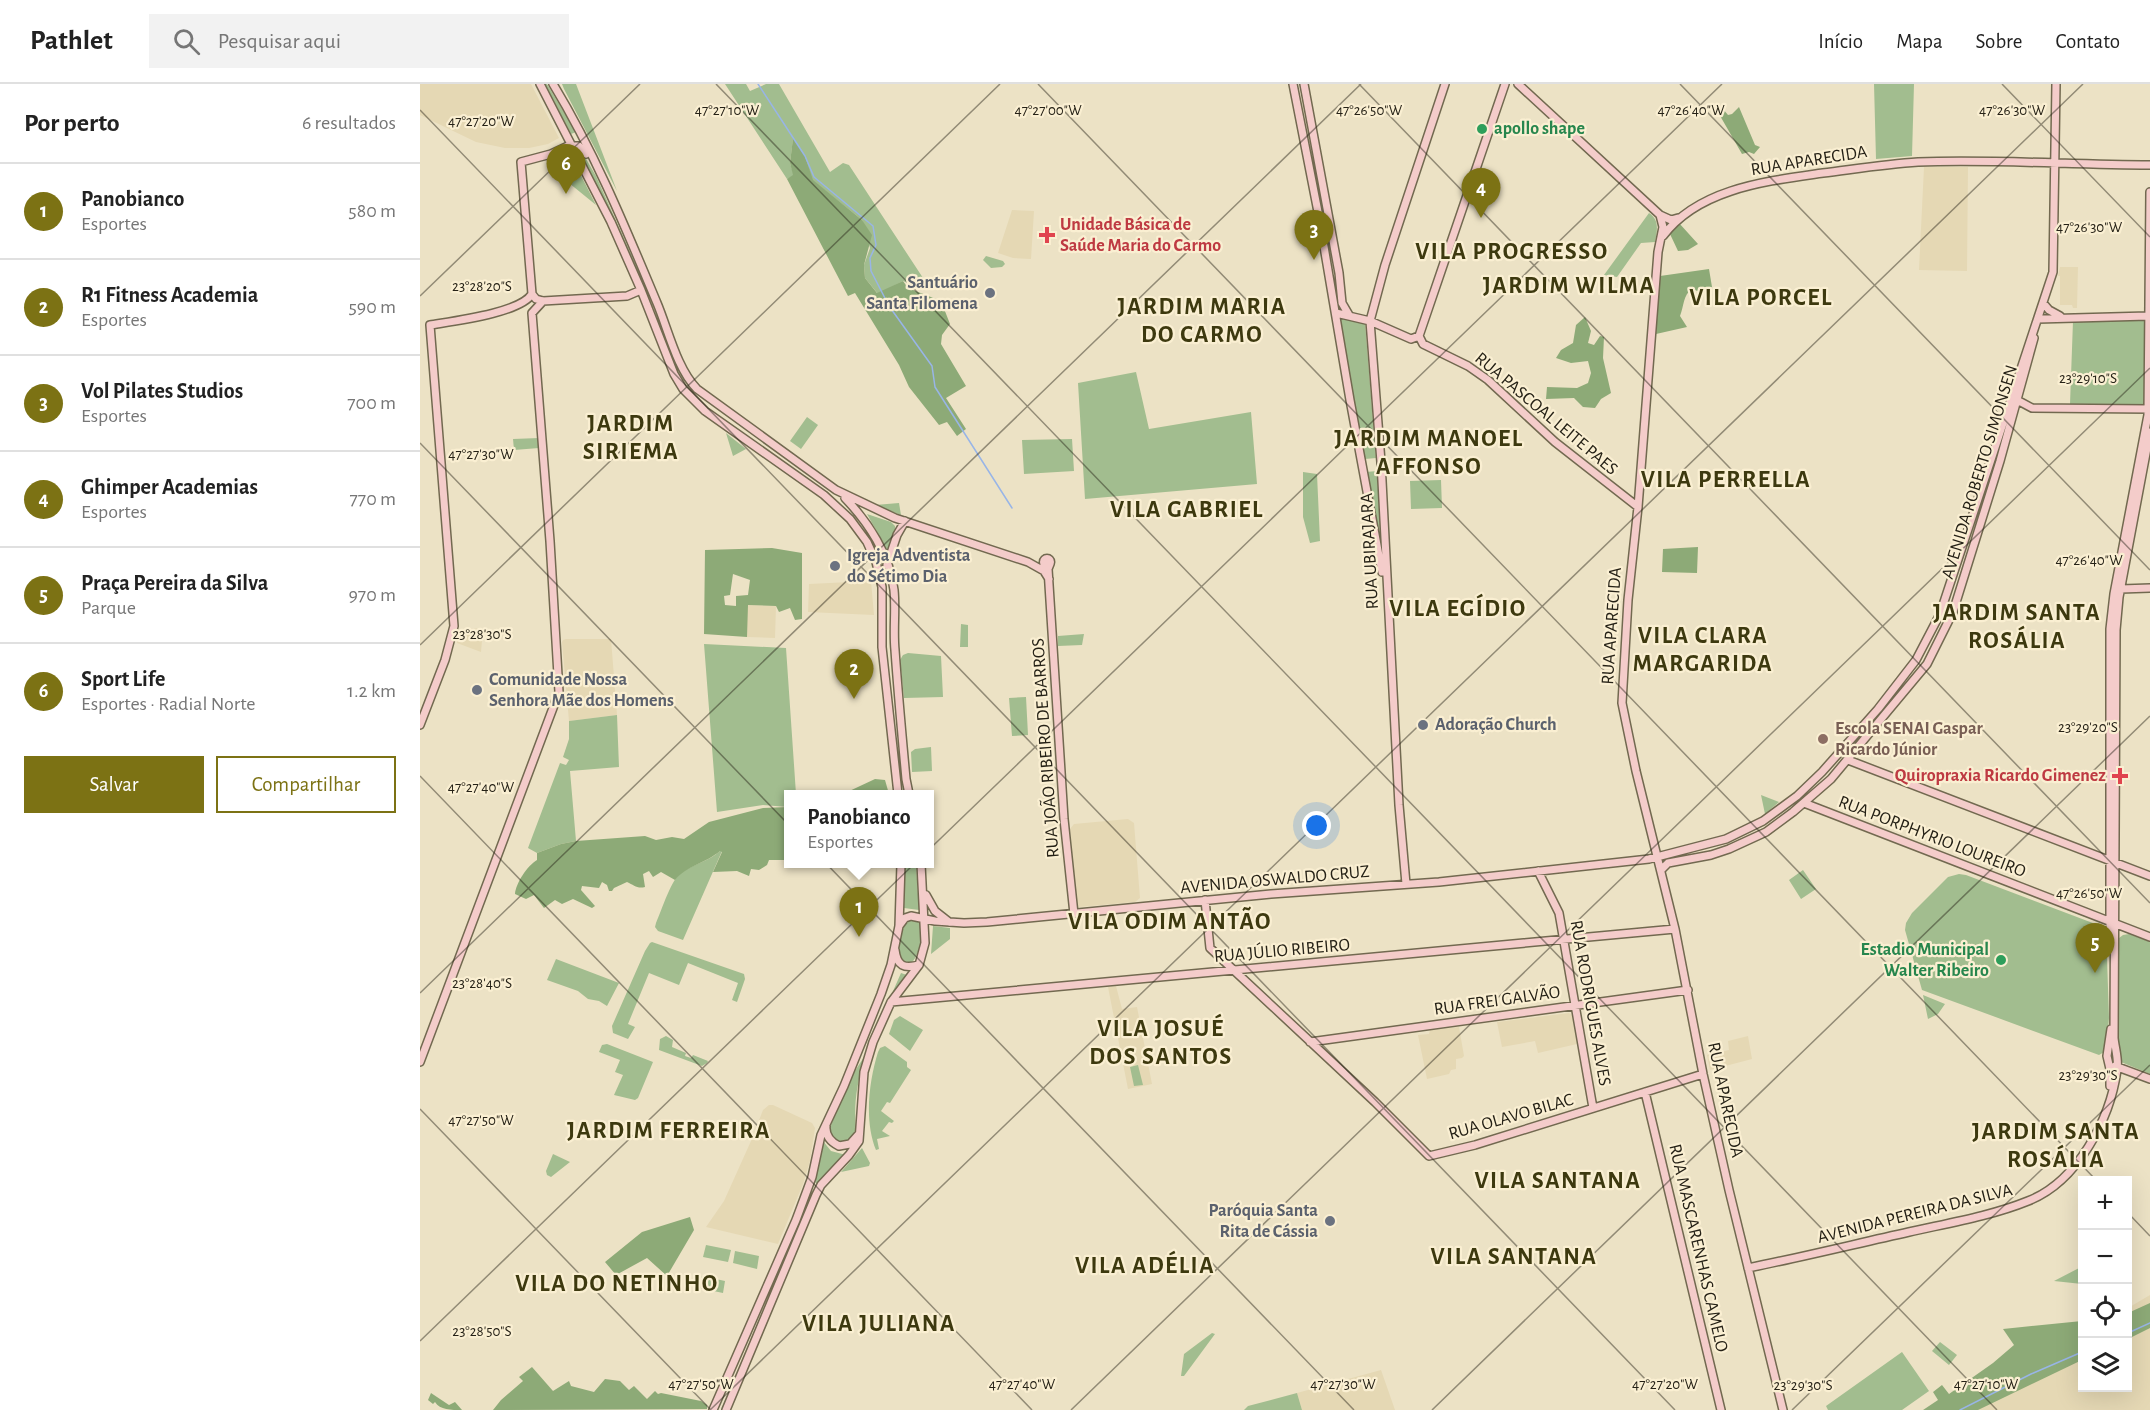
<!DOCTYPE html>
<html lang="pt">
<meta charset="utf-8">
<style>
body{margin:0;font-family:"Alegreya Sans",sans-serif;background:#f2f2f2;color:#222}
.controls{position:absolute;right:18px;bottom:18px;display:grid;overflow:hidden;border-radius:0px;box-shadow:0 6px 24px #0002}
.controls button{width:54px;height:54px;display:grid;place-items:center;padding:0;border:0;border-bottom:2px solid #e0e0e0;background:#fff;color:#222;font:30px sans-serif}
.you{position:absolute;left:897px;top:742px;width:21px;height:21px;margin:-15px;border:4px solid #fff;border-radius:50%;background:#1a73e8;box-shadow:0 0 0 9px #1a73e833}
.badge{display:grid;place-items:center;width:39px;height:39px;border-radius:50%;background:#7c7214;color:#fff;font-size:20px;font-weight:700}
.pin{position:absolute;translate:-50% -50px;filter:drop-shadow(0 2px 3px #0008)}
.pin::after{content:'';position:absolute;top:32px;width:21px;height:18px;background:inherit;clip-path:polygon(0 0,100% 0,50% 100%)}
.popup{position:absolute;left:364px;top:706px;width:150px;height:78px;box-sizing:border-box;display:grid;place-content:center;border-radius:0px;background:#fff;filter:drop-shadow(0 2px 4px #0005);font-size:20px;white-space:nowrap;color:#767676}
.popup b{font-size:22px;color:#222}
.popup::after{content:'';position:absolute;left:50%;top:100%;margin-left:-12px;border:12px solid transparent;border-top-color:#fff}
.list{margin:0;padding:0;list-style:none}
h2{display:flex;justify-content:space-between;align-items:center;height:78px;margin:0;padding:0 24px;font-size:26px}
h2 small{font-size:20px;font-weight:400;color:#767676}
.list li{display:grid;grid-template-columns:39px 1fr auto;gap:18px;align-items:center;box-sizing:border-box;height:96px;padding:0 24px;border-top:2px solid #e0e0e0}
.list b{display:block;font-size:22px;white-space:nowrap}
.list p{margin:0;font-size:20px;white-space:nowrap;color:#767676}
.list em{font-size:20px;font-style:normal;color:#767676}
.actions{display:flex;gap:12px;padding:18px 24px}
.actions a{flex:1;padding:14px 0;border:2px solid #7c7214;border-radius:0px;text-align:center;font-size:21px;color:#7c7214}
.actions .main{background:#7c7214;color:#fff}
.icon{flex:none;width:33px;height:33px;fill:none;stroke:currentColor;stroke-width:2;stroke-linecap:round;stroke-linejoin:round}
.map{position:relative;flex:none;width:1730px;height:1326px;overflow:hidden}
header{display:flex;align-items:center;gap:36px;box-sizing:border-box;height:84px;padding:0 30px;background:#fff;border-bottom:2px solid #e0e0e0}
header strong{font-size:28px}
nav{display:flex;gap:33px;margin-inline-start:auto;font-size:21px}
.search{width:420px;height:54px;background:#f2f2f2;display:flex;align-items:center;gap:15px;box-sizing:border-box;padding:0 21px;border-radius:0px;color:#767676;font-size:22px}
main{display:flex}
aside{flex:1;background:#fff}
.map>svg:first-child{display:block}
.built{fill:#e5d8b4}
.green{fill:#a2bd8f}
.forest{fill:#8daa77;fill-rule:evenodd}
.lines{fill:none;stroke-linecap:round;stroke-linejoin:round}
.stream{stroke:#98b5e7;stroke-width:1.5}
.secondary-casing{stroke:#726950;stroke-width:10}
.secondary{stroke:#f4ccca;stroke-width:7}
.ticks{fill:none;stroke:#252116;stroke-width:1.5;stroke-opacity:0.45}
.leisure-dot{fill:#2e9e5b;stroke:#faefd2;stroke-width:2}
.health-dot{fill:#e0444e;stroke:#faefd2;stroke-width:2}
.worship-dot{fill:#6b7280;stroke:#faefd2;stroke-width:2}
.education-dot{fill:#8d6e63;stroke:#faefd2;stroke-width:2}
.labels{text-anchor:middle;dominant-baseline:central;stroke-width:4.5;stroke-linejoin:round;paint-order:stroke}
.leisure-label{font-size:18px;font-weight:bold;fill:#27864d;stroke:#faefd2;text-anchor:start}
.street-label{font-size:18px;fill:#252116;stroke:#faefd2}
.health-label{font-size:18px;font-weight:bold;fill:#be3a42;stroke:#faefd2;text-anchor:start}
.worship-label{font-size:18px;font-weight:bold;fill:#5b616d;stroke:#faefd2;text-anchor:start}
.education-label{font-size:18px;font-weight:bold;fill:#785e54;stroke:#faefd2;text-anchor:start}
.district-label{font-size:24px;font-weight:bold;letter-spacing:1.5px;fill:#3d390f;stroke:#faefd2}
.ticks-label{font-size:15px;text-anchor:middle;fill:#252116;stroke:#faefd2;stroke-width:4.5;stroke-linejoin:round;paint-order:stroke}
</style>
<header>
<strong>Pathlet</strong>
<div class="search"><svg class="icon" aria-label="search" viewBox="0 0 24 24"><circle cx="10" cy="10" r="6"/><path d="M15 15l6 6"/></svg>Pesquisar aqui</div>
<nav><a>Início</a><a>Mapa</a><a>Sobre</a><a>Contato</a></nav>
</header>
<main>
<aside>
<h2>Por perto<small>6 resultados</small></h2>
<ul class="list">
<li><span class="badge">1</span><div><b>Panobianco</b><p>Esportes</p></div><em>580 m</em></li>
<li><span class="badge">2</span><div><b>R1 Fitness Academia</b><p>Esportes</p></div><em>590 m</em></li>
<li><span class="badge">3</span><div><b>Vol Pilates Studios</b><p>Esportes</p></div><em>700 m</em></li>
<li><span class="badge">4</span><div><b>Ghimper Academias</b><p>Esportes</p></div><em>770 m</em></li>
<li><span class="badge">5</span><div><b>Praça Pereira da Silva</b><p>Parque</p></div><em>970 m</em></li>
<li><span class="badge">6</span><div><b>Sport Life</b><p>Esportes · Radial Norte</p></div><em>1.2 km</em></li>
</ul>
<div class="actions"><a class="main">Salvar</a><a>Compartilhar</a></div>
</aside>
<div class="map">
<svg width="1730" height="1326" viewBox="0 0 1730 1326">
<rect width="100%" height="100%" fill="#ece2c5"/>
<!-- built -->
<path class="built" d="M0 0H111L139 54 128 60 109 64H85L56 58 0 31Z
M1504 83H1548L1547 187 1499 186Z
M592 126 614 127 611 175 593 174 578 169Z
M1640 183H1658L1657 224H1653L1652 221H1640V192H1638Z
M451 497 454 531 388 528 389 500Z
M327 521 356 522 355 554 327 553Z
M63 544 61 568 37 559 39 546Z
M146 555H191L197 631 149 637 142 558 143 556Z
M708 735 714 739 720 814 715 818 659 823 656 821 650 745 654 740Z
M696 902 702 925 717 923 732 1000 708 1005 688 903Z
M1149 929 1152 931 1157 960 1118 969 1115 957 1082 963 1077 938Z
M1039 943 1044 972 1042 974 1036 975V985L1031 986 1029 990 1007 995 998 951 1009 950 1010 946Z
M1328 952 1332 975 1290 986 1287 971 1309 966 1308 957Z
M349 1021H353L392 1039 395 1044 390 1077 383 1100 358 1160 286 1143 304 1117 331 1057 343 1026Z
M1730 1211V1326H1533L1662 1251V1304H1708V1224Z
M961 1286 975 1326H882L877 1309Z"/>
<!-- green -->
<path class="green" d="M125 0H127L156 48 151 50Z
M142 0H156L197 107 144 5Z
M305 0H326L330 7 346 0H359L410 88 423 79 429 81 503 194 488 199 483 197 458 210 445 194 444 181 450 164 442 136 392 96 385 72 373 55 370 79 374 92 367 95Z
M1454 0H1494L1492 72 1456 75Z
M158 64 162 68 176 92 219 188 215 190 188 126Z
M146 67 149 68 176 121 133 86V81Z
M1229 129C1240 136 1237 147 1235 158L1221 159 1197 193 1184 191Z
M566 172 583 177 585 180 582 183 571 184 563 176Z
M919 232 945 238 956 374 945 375Z
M1725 236 1724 321 1650 320 1653 237Z
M716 288 729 345 831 328 837 400 665 415 658 299Z
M387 333 398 341 381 365 370 357Z
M306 349 326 365 313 372Z
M119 354V364L94 366 93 355Z
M652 355 654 387 604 390 602 356Z
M957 387 960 445 958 448 946 388Z
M883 388 897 390 900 457 890 459 883 433Z
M1021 396 1022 424 991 425 990 397Z
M479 419 481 431 455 421Z
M447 430 471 438 475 442V449L467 466Z
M541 540 548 541V563H540Z
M664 550 662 561 638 562V552Z
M284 560 366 564 376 710H368V723L343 721 297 728Z
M488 569 521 572 523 613 484 614 480 576 483 571Z
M606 613 608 651 592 652 589 614Z
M197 631 199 683 150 687 156 757 141 760 117 769 108 764 140 679 146 681 149 676 143 673 149 655V637Z
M511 663 512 687 492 688 491 668 495 665Z
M1341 711 1359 718 1345 730Z
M300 767H302L263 856 238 847 235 843 236 839C242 826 251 795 262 788 274 780 289 777 300 767Z
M485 780H496L499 826 484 824Z
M1383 786 1396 805 1381 815 1369 796Z
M1539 790 1546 791 1686 844 1689 934 1686 967 1679 971 1502 906 1485 846 1486 839 1492 829 1528 793Z
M492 835 498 837C505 850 500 869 491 880L484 881 478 873C480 860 479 842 492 835Z
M513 842 530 844V855L511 870Z
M1709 850 1730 858V990L1701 978 1698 972V859L1699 854 1703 851Z
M232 858 324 890 325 895 317 918 312 916 318 899 268 879 259 901 229 889 208 940 215 943 208 955 193 949 192 942 225 867 230 859Z
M136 875 199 899 187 922 179 917 168 915 158 907 127 896Z
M481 889 490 892C460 941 430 984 436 1045L431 1055 424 1059 416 1057 409 1046 429 996 444 973Z
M1503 911 1525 920 1518 930 1508 935Z
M480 932 503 946 490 967 469 950 474 936Z
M246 952 253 956 252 963 266 969 265 972 271 974 273 971 288 977 287 979 282 982 239 966 240 955Z
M187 960 233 978 218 1014 215 1016 194 1011 203 991 195 988 200 976 179 968 182 961Z
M465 962 487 978V983L491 986 470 1019 467 1018 461 1027 474 1037 472 1039 469 1038 462 1047 470 1052 457 1055 459 1065 456 1066C444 1037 449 997 458 968L460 964Z
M718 981 723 1001 714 1002 710 983Z
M403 1057 411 1067 426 1071 398 1101 395 1098Z
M442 1064 450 1079 449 1082 421 1088Z
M133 1070 150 1078 131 1093 127 1091 126 1087Z
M286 1161 311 1166 308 1178 283 1173Z
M315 1167 339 1172 337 1185 313 1179Z
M1661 1183 1662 1200 1634 1197Z
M282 1192 305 1197 303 1209 279 1204Z
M792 1249 795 1250 764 1292H761L764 1270Z
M1520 1258 1537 1271 1529 1281 1512 1267Z
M1482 1268 1509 1307 1482 1326H1408L1406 1322Z
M877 1309 882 1326H824L828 1322Z"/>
<!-- forest -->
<path class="forest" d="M1319 23 1335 61 1340 63 1334 70 1329 68 1322 70 1299 30 1303 25 1308 31 1312 30Z
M373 54 385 72 393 96 442 136 452 151 444 181 445 194 457 209 483 197 488 204 521 217 530 240 522 251 521 260 546 302 526 314 546 345 537 352 527 338 519 341 489 303 479 281 435 209 428 212 367 95 373 91 370 79Z
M1259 139 1278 160 1268 166 1258 167 1250 150Z
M1289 185 1292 203 1283 209 1272 205C1263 211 1264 222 1260 232L1267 243 1236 250 1240 192Z
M1165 233 1171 247 1168 259 1174 261 1180 252 1184 253 1183 274 1191 309 1181 315 1175 324 1163 323 1154 314 1126 315 1127 303 1157 304 1168 299 1171 289 1168 277 1151 279 1136 274 1141 266 1153 259 1156 241Z
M1278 463 1277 489 1242 488 1243 465Z
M352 464 382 469V535L375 536 370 524 359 528 356 522 328 521 327 553 284 550 285 466ZM313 490 330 496 328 511 316 512V522L305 521 304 512 310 511Z
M455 695 465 696 469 710H423Z
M368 723V776H349L347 781 339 786 331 785 329 792 317 787 293 788 302 768 300 767C286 779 266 782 255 796L241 788 233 793 229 787 223 790 225 803C217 805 214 801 207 798L194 804 192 807H189L187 801 182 798 179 804 162 802 161 806 175 822 172 824 153 815 142 820 135 816 124 824 114 811 106 815 95 810C96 799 107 782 117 776V769L141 760 156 757 225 752 236 756 252 753 264 755 289 738 343 724Z
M270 1133 274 1146 247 1192 227 1174 196 1191 185 1178 222 1148Z
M1730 1219V1244L1708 1255V1229Z
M1662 1237V1276L1558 1326H1503L1518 1316 1513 1308 1522 1301 1529 1310 1573 1279 1594 1261 1583 1245Z
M112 1283 133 1307 149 1297 151 1302 174 1308 185 1295 200 1297 209 1306 214 1302 227 1315 235 1307 238 1310 241 1309 281 1317 287 1321V1325L73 1326 81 1316 103 1297 99 1293Z
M11 1309 29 1321 35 1318 42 1326C31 1326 20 1326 15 1318L13 1320 8 1316Z"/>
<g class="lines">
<!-- stream -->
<path class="stream" d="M338 0 385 72 394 93 453 142 456 161 450 174 451 187 469 222 512 282 515 303 592 424
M1708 1249 1730 1239
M1540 1326 1611 1290 1662 1268"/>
<!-- secondary casing -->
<g class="secondary-casing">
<path id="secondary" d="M120 0 191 138 221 206 254 290 263 305 285 327 404 411 430 435 447 458 456 478 462 503V563L478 710
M133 0C175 69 206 145 237 219 248 245 257 285 277 305L416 406 475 434 608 478 624 487 629 495
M873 0 899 133 930 316 962 488
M884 0 919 189 922 219 929 231
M1098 0 1240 131 1251 136 1258 134
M1240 131 1243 143 1238 168 1218 423 1208 516 1202 619 1216 687 1255 845 1283 990 1309 1106 1363 1326
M1243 152C1279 104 1348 97 1403 89 1435 85 1466 80 1498 78 1576 75 1653 81 1730 81
M112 210 101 78 131 70 148 62H159L166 70
M112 210 116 215 123 217 207 212 221 206
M1623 219 1629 226 1640 232
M916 229 950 237 991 255 999 252
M1618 235 1728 232
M999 252 1003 260 1048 282 1068 296 1135 358 1218 423
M999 252 1085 0
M1597 316 1612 324 1730 325
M425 414C448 438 470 471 474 506 476 526 473 546 475 566 478 609 482 652 486 695L489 710
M623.5 478a3.5 3.5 0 1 1 7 0a3.5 3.5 0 1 1-7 0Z
M630 480 628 485 644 735 654 830
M467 481 477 451 485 437
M1697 508 1701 505 1730 504
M0 641 25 576 34 542 10 241C34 237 100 229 112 210
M1428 676 1730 792
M1384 719 1730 853
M1241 786 1248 779 1291 771 1309 765 1346 748 1373 728 1411 695 1507 580 1533 528 1580 377 1614 254
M1118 787 1139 829 1173 1024
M986 800 979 721 961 378 950 237 965 181 1025 0
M506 811 515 827 529 838
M785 816 790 864 955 1018 1009 1072 1055 1061 1283 990
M479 842 485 834 491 832 515 837 544 839 567 838 851 810 1019 798 1229 775 1306 755 1343 737 1377 712 1402 688 1458 625 1496 576 1520 530 1633 188 1636 0
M1690 856V545L1694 510 1728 331 1730 108
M475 866C477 882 484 885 499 881
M471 918 1255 845
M890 958 1268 906
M0 978 139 608 130 457 112 229 123 217
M1695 982 1730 995
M1690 1002V985L1687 972 1691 945
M1225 1008 1301 1326
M406 1042C405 1052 411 1058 419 1062L430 1060 438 1051
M1328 1184C1382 1173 1435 1160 1489 1148 1529 1139 1571 1132 1608 1117 1657 1098 1690 1036 1697 986 1699 977 1695 964 1694 954L1696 546 1699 513 1730 348
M293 1326 376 1136 392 1093 401 1051 424 1002 461 910 471 881 479 842 481 780
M306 1326 396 1111 401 1101 429 1071 439 1057 444 988 453 958 471 918 499 881 505 859 501 780"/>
</g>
<!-- secondary -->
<use href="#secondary" class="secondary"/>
</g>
<!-- ticks -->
<path class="ticks" d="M296 0 1577 1326M618 0 1676 1096M939 0 1730 819M1260 0 1730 486M1582 0 1730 153M0 26 1255 1326M0 212 220 0M0 359 934 1326M0 561 580 0M0 692 612 1326M0 909 941 0M0 1025 291 1326M1708 1129 1730 1152M0 1257 1302 0M290 1326 1663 0M651 1326 1730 284M1012 1326 1730 632M1372 1326 1730 981"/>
<!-- markers -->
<g class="leisure-dot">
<circle cx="1062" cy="45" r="6"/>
<circle cx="1581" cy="876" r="6"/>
</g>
<g class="health-dot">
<path d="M624 142h6v6h6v6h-6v6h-6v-6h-6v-6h6z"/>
<path d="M1697 683h6v6h6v6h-6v6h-6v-6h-6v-6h6z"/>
</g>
<g class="worship-dot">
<circle cx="570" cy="209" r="6"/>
<circle cx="415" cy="482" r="6"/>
<circle cx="57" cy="606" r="6"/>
<circle cx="1003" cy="641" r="6"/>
<circle cx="910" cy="1137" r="6"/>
</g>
<circle class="education-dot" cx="1403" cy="655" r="6"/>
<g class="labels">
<!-- leisure labels -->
<g class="leisure-label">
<text x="1074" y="45">apollo shape</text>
<text x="1569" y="866" text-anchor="end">Estadio Municipal<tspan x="1569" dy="21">Walter Ribeiro</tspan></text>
</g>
<!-- street labels -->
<g class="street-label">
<text transform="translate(1389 77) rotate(-9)">RUA APARECIDA</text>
<text transform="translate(1126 330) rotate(40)">RUA PASCOAL LEITE PAES</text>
<text transform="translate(1560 388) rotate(-73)">AVENIDA ROBERTO SIMONSEN</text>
<text transform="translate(950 467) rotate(-93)">RUA UBIRAJARA</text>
<text transform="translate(1192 542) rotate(-86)">RUA APARECIDA</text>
<text transform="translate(626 664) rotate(-94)">RUA JOÃO RIBEIRO DE BARROS</text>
<text transform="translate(1512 753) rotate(21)">RUA PORPHYRIO LOUREIRO</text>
<text transform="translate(855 796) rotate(-5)">AVENIDA OSWALDO CRUZ</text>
<text transform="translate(862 867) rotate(-5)">RUA JÚLIO RIBEIRO</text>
<text transform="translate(1077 917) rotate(-8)">RUA FREI GALVÃO</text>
<text transform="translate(1170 919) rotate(80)">RUA RODRIGUES ALVES</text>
<text transform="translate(1305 1016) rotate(78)">RUA APARECIDA</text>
<text transform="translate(1091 1033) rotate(-16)">RUA OLAVO BILAC</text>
<text transform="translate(1495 1130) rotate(-14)">AVENIDA PEREIRA DA SILVA</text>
<text transform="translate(1278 1164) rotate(77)">RUA MASCARENHAS CAMELO</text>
</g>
<!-- health labels -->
<g class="health-label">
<text x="640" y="141">Unidade Básica de<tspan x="640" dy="21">Saúde Maria do Carmo</tspan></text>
<text x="1686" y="692" text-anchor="end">Quiropraxia Ricardo Gimenez</text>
</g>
<!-- worship labels -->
<g class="worship-label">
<text x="558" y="199" text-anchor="end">Santuário<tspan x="558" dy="21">Santa Filomena</tspan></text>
<text x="427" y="472">Igreja Adventista<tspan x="427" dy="21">do Sétimo Dia</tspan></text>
<text x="69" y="596">Comunidade Nossa<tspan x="69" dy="21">Senhora Mãe dos Homens</tspan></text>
<text x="1015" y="641">Adoração Church</text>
<text x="898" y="1127" text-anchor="end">Paróquia Santa<tspan x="898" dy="21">Rita de Cássia</tspan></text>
</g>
<!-- education labels -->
<g class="education-label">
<text x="1415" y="645">Escola SENAI Gaspar<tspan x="1415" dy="21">Ricardo Júnior</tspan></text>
</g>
<!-- district labels -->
<g class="district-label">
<text x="1092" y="168">VILA PROGRESSO</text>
<text x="1149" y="202">JARDIM WILMA</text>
<text x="1341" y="214">VILA PORCEL</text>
<text x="782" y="223">JARDIM MARIA<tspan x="782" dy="28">DO CARMO</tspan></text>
<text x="211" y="340">JARDIM<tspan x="211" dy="28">SIRIEMA</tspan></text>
<text x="1009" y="355">JARDIM MANOEL<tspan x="1009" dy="28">AFFONSO</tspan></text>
<text x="1306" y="396">VILA PERRELLA</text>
<text x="767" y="426">VILA GABRIEL</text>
<text x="1038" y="525">VILA EGÍDIO</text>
<text x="1597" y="529">JARDIM SANTA<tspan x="1597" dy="28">ROSÁLIA</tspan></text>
<text x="1283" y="552">VILA CLARA<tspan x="1283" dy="28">MARGARIDA</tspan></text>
<text x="750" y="838">VILA ODIM ANTÃO</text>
<text x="741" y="945">VILA JOSUÉ<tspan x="741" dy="28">DOS SANTOS</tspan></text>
<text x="249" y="1047">JARDIM FERREIRA</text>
<text x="1636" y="1048">JARDIM SANTA<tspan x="1636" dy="28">ROSÁLIA</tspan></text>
<text x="1138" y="1097">VILA SANTANA</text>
<text x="1094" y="1173">VILA SANTANA</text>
<text x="725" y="1182">VILA ADÉLIA</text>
<text x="197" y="1200">VILA DO NETINHO</text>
<text x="459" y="1240">VILA JULIANA</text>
</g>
</g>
<g class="ticks-label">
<text x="1592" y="31">47°26'30"W</text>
<text x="307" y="31">47°27'10"W</text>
<text x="628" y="31">47°27'00"W</text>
<text x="949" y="31">47°26'50"W</text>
<text x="1271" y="31">47°26'40"W</text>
<text x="61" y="42">47°27'20"W</text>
<text x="1669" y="148">47°26'30"W</text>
<text x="62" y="207">23°28'20"S</text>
<text x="1668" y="299">23°29'10"S</text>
<text x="61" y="375">47°27'30"W</text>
<text x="1669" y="481">47°26'40"W</text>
<text x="62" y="555">23°28'30"S</text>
<text x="1668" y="648">23°29'20"S</text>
<text x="61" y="708">47°27'40"W</text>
<text x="1669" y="814">47°26'50"W</text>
<text x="62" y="904">23°28'40"S</text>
<text x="1668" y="996">23°29'30"S</text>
<text x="61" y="1041">47°27'50"W</text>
<text x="62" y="1252">23°28'50"S</text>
<text x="281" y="1305">47°27'50"W</text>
<text x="602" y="1305">47°27'40"W</text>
<text x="923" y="1305">47°27'30"W</text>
<text x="1245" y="1305">47°27'20"W</text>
<text x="1566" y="1305">47°27'10"W</text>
<text x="1383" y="1306">23°29'30"S</text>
</g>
</svg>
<div class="controls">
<button>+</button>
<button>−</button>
<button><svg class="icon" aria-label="locate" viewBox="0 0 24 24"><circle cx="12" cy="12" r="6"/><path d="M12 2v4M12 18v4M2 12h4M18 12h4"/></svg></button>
<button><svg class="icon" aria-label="layers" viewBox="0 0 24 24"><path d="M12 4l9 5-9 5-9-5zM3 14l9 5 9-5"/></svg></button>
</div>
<div class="you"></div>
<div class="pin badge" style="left:439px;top:853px">1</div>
<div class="popup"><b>Panobianco</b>Esportes</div>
<div class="pin badge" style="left:434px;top:615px">2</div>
<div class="pin badge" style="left:894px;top:176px">3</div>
<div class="pin badge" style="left:1061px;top:134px">4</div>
<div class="pin badge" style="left:1675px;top:889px">5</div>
<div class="pin badge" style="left:146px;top:110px">6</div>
</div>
</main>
